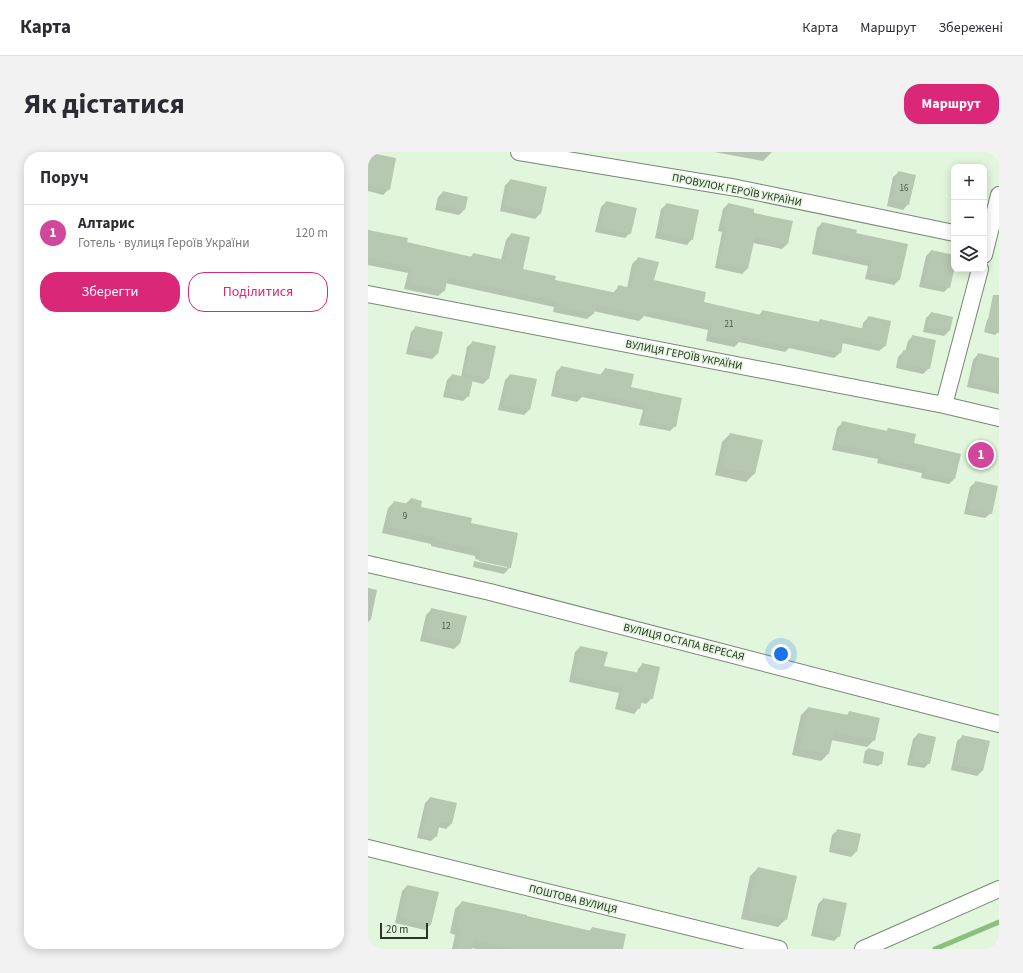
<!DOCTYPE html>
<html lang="uk">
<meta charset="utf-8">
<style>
body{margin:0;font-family:"Source Sans 3",sans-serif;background:#f2f2f3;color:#2b2b33}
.controls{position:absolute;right:12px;top:12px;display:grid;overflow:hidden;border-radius:8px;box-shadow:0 2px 10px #0003}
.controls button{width:36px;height:36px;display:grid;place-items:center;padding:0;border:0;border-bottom:1px solid #e1e1e2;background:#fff;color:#2b2b33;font:20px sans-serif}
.scale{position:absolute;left:12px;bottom:10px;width:48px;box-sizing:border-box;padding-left:4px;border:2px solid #2d342b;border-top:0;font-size:11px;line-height:14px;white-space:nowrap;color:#2d342b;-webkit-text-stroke:3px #e2f5dd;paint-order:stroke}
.you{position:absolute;left:413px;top:502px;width:14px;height:14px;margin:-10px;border:3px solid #fff;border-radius:50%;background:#1a73e8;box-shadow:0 0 0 6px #1a73e833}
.badge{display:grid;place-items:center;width:26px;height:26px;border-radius:50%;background:#db2777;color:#fff;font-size:13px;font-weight:700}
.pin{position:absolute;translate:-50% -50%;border:2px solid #fff;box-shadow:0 1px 4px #0006}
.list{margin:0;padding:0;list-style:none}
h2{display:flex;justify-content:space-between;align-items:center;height:52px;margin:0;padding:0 16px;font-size:17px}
h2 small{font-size:13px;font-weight:400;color:#7c7c81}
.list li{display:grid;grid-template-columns:26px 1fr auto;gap:12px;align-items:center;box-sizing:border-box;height:56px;padding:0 16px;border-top:1px solid #e1e1e2}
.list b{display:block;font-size:15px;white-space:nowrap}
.list p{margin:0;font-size:13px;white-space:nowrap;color:#7c7c81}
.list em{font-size:13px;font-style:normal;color:#7c7c81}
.actions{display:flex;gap:8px;padding:12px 16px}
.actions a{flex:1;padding:9px 0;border:1px solid #db2777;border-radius:16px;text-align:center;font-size:14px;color:#db2777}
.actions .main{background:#db2777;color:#fff}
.icon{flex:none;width:22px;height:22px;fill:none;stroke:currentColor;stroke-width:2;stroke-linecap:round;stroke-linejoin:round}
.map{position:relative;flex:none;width:631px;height:797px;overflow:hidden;border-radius:16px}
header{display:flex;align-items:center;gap:24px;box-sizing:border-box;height:56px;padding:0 20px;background:#fff;border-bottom:1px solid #e1e1e2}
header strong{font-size:19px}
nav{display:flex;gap:22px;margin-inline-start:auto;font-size:14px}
.intro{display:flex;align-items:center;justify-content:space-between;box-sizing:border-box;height:96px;padding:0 24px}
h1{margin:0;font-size:28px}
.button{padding:10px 18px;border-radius:16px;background:#db2777;color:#fff;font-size:14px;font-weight:700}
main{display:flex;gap:24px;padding:0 24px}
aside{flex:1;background:#fff;border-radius:16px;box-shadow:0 2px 10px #0003}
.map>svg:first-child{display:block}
.shadow{fill:#0003}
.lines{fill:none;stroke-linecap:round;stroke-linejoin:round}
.stream{stroke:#8bbf7e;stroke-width:5}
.building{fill:#b6c8b1}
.minor-casing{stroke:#778873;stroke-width:18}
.minor{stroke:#fff;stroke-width:16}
.labels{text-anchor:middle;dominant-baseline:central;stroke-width:3;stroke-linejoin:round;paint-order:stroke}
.number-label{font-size:9px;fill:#4f594c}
.street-label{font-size:11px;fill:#2d342b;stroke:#e2f5dd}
</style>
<header>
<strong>Карта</strong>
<nav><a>Карта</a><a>Маршрут</a><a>Збережені</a></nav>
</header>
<div class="intro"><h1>Як дістатися</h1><a class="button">Маршрут</a></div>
<main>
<aside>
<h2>Поруч<small></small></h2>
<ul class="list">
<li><span class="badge" style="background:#d1479c">1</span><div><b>Алтарис</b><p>Готель · вулиця Героїв України</p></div><em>120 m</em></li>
</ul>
<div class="actions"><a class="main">Зберегти</a><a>Поділитися</a></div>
</aside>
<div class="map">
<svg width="631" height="797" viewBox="0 0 631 797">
<rect width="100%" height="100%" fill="#e2f5dd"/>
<!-- shadow -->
<path class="shadow" d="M346 0H404L395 9Z
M3 2 21 37 15 43 0 39V5Z
M531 20 540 52 535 58 519 54 525 25Z
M143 28 177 36 172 62 167 67 132 59 137 33Z
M75 40 99 45 96 58 91 63 67 58 70 45Z
M238 50 262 81 257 86 227 80 233 55Z
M299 52 324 87 319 93 287 86 293 57Z
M360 52 384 61 424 70 419 92 414 97 385 91 379 117 374 122 347 116 354 80 350 79 355 57Z
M454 71 487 82 538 93 531 128 526 133 497 127 500 114 444 102 449 76Z
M0 78 38 91 102 105 106 102 133 108 138 88 143 82 153 118 186 129 245 141 251 134 259 136 264 112 270 106 285 129 334 151 391 163 395 159 449 171 452 168 494 178 495 171 501 165 522 170 517 194 511 199 474 191 472 201 466 206 421 196 417 200 371 190 366 195 338 189 340 178 276 164 271 169 225 159V162L219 167 185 160 186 155 77 131 76 139 70 144 36 137 40 121 0 113Z
M563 99 586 104V113L581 135 576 140 551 135 558 104Z
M563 161 581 179 576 184 555 180 558 166Z
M621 166 631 168 630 180 627 183 616 180 619 168Z
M48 175 74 180 69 202 64 207 38 202 43 180Z
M545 184 561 216 555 222 528 216 530 205 536 199 537 200 540 189Z
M105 190 127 195 120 227 115 232 103 229 100 244 95 249 75 245 79 228 84 223 93 225 99 195Z
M610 202 631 207V242L599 235 605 208Z
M193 215 232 223 237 217 307 274 302 279 271 273 275 258 214 245 209 250 183 244 188 220Z
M142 223 168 228 161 258 156 263 130 258 137 228Z
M474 271 518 280 520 277 545 292 586 327 581 332 553 326 554 321 509 311 510 307 464 298 469 276Z
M362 282 394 289 386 322 378 330 347 323 354 290Z
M608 330 623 361 617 366 596 362 602 335Z
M43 347 52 356 101 372 142 415 136 422 105 415 106 409 139 416V414L107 407V404L63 394V392L14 381 20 356 26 350 37 352Z
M0 436 9 438 3 467 0 470Z
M63 458 92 491 86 497 52 489 58 463Z
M212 495 235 515 269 522 270 517 275 512 284 546 278 552 272 550 271 556 266 562 247 557 251 541 201 530 207 500Z
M440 556 478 564 481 561 506 588 499 595 463 588 460 602 453 609 424 603 433 563Z
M550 582 561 611 556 616 539 613 545 587Z
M595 584 614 619 609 624 583 618 589 589Z
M500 597 513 612 510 614 495 611 497 599Z
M62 646 83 672 78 677 70 675 68 684 63 689 49 686 57 651Z
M470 678 488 700 483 705 461 700 464 683Z
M390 716 418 767 410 775 373 767 382 724Z
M39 734 69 741 62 773 57 778 27 771 34 739Z
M455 747 471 784 466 789 443 784 450 752Z
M94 750 221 779 224 776 254 797H109L103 796V797H84L87 783 82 781 87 757Z"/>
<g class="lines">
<!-- stream -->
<path class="stream" d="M567 797 631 770"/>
</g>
<!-- building -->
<path class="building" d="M3 1 28 6 22 38 0 33V13Z
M530 19 548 23 541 53 523 49Z
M142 27 179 35 173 62 136 54Z
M75 39 100 45 97 58 71 53Z
M238 49 269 56 263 82 232 75Z
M298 51 331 58 325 88 292 81Z
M360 51 386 57V61L425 69 420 92 387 85 380 117 351 111 359 75 355 74Z
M454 70 489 78 488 81 540 92 532 128 502 122 504 109 448 96Z
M0 78 40 86 39 90 104 105 105 101 137 108 143 81 162 85 155 117 188 124 187 128 249 141 250 133 263 136 270 105 291 110 286 128 338 140 336 150 393 163 394 158 451 170 452 167 497 177 500 164 523 169 518 194 476 185 473 201 424 191 423 195 374 184 373 190 342 184 345 173 279 159 278 164 228 153 226 162 190 155 191 150 80 125 77 139 41 131 45 116 0 106Z
M563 98 586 103V118L582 136 556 130Z
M625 143H631V181L618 178Z
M563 160 585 165 582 179 559 175Z
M47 174 75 180 70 202 42 197Z
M544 183 568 188 562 217 533 211 535 198 541 199Z
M104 189 128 194 121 227 97 222Z
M610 201 631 206V220L628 236 603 230Z
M193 214 235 223 237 216 266 222 263 235 314 246 308 275 276 268 279 253 217 239 216 245 187 239Z
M84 222 105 227 101 245 80 240Z
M142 222 169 227 162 258 135 253Z
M474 269 519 279 520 276 548 282 546 291 593 302 587 327 558 321 559 316 513 306 514 302 469 292Z
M362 281 395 288 387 322 354 315Z
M607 329 630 334 624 362 601 357Z
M43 346 54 349 53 355 104 366 103 371 150 381 143 416 111 409 113 398 68 388 69 386 20 375 26 349 41 352Z
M63 456 99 464 92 492 57 484Z
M212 494 240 500 236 514 272 521 274 511 292 515 285 547 275 545 272 557 251 552 255 536 205 525Z
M440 555 480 563 481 559 512 566 507 589 466 580 461 602 431 596Z
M550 581 568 585 562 612 544 608Z
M594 583 622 589 615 619 588 613Z
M500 596 516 600 514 612 497 609Z
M62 645 89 651 84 672 72 670 69 685 54 681Z
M469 677 493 682 489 700 465 695Z
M390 715 429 724 419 768 380 759Z
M39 733 71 740 63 773 32 766Z
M455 746 479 751 472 785 448 779Z
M94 749 159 763V764L223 779 224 775 258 782 255 797H145L106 788 104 797H89L93 776 88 775Z"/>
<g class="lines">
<!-- minor casing -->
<g class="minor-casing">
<path id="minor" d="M151 0 369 36 586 81
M616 103 631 43
M0 142 576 253 631 266
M576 253 612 117
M0 412 122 440 631 572
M0 696 411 797
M495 797 631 737"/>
</g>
<!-- minor -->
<use href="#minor" class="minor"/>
</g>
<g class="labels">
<!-- number labels -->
<g class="number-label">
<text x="536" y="36">16</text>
<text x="361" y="172">21</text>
<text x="37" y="364">9</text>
<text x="78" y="474">12</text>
</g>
<!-- street labels -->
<g class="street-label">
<text transform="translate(369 38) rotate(11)">ПРОВУЛОК ГЕРОЇВ УКРАЇНИ</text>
<text transform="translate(316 203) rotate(11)">ВУЛИЦЯ ГЕРОЇВ УКРАЇНИ</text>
<text transform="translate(316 490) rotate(14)">ВУЛИЦЯ ОСТАПА ВЕРЕСАЯ</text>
<text transform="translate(205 747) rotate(14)">ПОШТОВА ВУЛИЦЯ</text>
</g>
</g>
</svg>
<div class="controls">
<button>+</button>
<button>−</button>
<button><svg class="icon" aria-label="layers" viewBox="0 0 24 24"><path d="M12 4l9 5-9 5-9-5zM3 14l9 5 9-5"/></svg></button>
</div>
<div class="scale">20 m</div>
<div class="you"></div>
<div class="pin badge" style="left:613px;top:303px;background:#d1479c">1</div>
</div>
</main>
